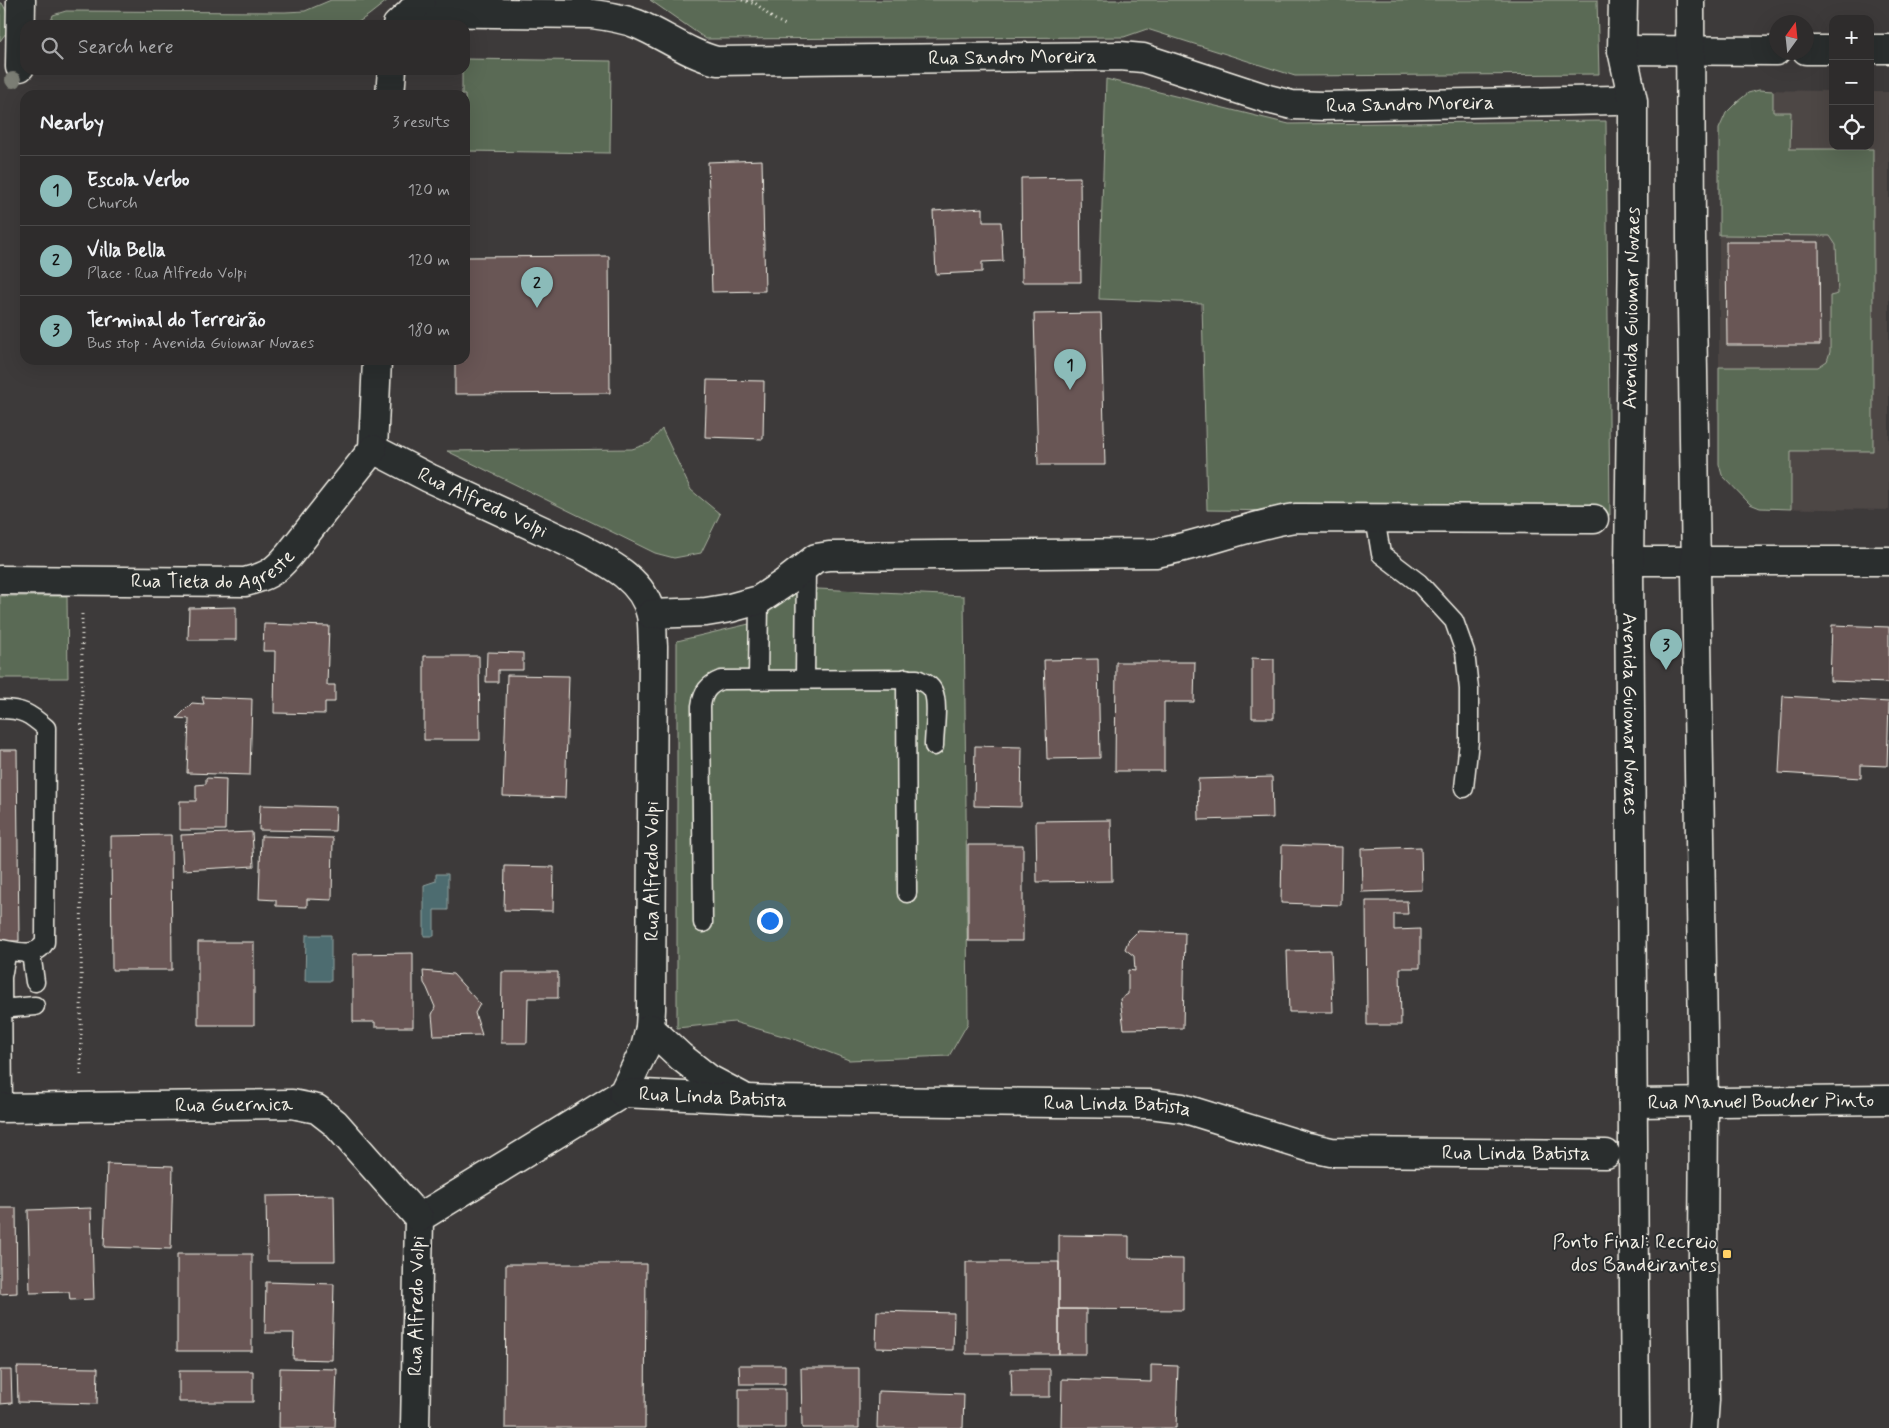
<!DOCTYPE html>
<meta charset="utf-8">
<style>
body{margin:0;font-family:Mynerve,sans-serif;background:#3a3838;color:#f1f3f6}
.controls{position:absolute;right:15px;top:15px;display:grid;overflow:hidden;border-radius:10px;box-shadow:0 5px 20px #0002}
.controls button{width:45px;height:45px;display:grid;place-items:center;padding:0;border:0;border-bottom:1px solid #494848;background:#2e2c2c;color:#f1f3f6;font:25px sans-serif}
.compass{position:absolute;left:1769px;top:15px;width:45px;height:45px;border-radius:50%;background:#2e2c2c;box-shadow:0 5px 20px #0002;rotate:15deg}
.you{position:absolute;left:769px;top:920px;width:18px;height:18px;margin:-12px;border:4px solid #fff;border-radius:50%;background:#1a73e8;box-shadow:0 0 0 8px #1a73e833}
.badge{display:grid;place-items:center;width:32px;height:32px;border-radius:50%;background:#8bbbb9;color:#111;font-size:16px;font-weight:700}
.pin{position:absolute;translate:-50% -41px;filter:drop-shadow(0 1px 2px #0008)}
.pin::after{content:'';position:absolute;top:26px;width:18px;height:15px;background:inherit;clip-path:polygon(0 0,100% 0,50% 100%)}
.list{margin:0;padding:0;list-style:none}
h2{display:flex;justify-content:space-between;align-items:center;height:65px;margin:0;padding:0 20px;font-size:21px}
h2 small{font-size:16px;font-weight:400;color:#a7a7a9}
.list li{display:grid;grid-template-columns:32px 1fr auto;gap:15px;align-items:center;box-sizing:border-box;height:70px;padding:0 20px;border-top:1px solid #494848}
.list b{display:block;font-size:19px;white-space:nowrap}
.list p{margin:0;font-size:16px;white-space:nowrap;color:#a7a7a9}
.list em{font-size:16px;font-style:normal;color:#a7a7a9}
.icon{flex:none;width:28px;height:28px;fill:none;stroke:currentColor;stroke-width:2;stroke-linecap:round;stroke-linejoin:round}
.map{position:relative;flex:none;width:1889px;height:1428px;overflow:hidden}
.search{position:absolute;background:#2e2c2c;box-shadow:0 5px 20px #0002;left:20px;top:20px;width:450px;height:55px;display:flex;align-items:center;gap:12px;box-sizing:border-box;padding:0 18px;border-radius:15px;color:#a7a7a9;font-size:19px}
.panel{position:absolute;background:#2e2c2c;box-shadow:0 5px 20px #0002;left:20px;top:90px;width:450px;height:275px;border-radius:15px}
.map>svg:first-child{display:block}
.built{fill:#4d4645}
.green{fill:#5a6b54;stroke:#a7ae9e}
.water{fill:#4d6c6f;stroke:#90a19f}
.building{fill:#695755;stroke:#f4f1e8}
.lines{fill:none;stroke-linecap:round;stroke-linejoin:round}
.service-casing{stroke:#f4f1e8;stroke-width:21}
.minor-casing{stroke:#f4f1e8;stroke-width:31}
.tertiary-casing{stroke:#f4f1e8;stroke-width:31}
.path{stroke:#f4f1e8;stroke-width:3;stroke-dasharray:1 4;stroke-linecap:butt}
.service{stroke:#2a2d2e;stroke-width:18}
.minor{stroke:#2a2d2e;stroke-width:28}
.tertiary{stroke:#2a2d2e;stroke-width:28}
.tree{fill:#7c7e75}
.poi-dot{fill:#ffd166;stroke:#2a2d2e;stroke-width:2}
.labels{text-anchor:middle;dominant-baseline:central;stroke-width:4;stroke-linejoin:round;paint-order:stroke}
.street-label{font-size:20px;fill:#f4f1e8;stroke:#2a2d2e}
.poi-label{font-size:20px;fill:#f4f1e8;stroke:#2a2d2e;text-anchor:end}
</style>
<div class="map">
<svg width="1889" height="1428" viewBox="0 0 1889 1428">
<rect width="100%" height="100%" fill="#3d3a3a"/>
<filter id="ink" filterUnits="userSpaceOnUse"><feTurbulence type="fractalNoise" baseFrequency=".02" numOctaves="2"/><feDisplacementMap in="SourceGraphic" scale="10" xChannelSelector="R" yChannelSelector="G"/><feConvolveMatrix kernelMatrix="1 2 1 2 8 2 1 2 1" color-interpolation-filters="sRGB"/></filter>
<g filter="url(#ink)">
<!-- built -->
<path class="built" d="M1759 90 1833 91V146H1870V92H1889V510L1760 508 1750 504 1722 475 1719 464V129L1726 113 1737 102 1748 93Z"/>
<!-- green -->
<path class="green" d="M331 0H388L369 15 354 25H50L53 15 66 11 285 12 305 11Z
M650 0H1597L1599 74 1295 76 1147 29 1124 37 706 39Z
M0 3H2L10 18 6 33 0 41Z
M465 59 611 61 610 153 465 151V95H462V70H465Z
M1106 79 1289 124 1606 121 1610 515 1207 510 1202 303 1099 299Z
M1759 90 1773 91V112H1791L1790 149H1873V451H1791V509L1760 508 1750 504 1722 475 1719 464V367H1818L1827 361 1830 352V296L1838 294 1836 245 1830 236 1719 235V129L1726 113 1737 102 1748 93Z
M662 429 691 490 720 514 701 553 674 558 655 553 447 451 632 449 650 443Z
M797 588 964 596 968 1023 949 1056 849 1060 797 1040 734 1022 677 1028V641L749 624Z
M0 596H67L68 678H0Z"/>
<!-- water -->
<path class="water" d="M436 874H448V910H434V936H424V885L436 881Z
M306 935H331V981H305Z"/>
<!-- building -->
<path class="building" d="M762 160 765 291 712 292 708 162Z
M1080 177 1081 282H1022L1021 178Z
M983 208V222H1001L1003 261 982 262V272L936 274 933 211Z
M1726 242H1819L1820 345H1727Z
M609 256 610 393 455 394V360H465V257Z
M1101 313 1105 465H1038L1034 314Z
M707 380 764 381 763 439 705 437Z
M236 607V640H188L189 608Z
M264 624 329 626 327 685H335V702H325V714L274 713 275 651H263Z
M1832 625 1889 627V683L1830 681Z
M487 652 523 653V670H498V682H486Z
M424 656H479L480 740H424Z
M1252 658 1274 659V718H1252Z
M1098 659 1100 758 1047 759 1044 660Z
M1116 662H1195L1194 702H1164V771H1115Z
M507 675 569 676 565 798 503 796Z
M1783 696 1889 702 1887 766 1861 765V778L1779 773Z
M202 697 252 699 250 775 187 773 189 719 177 718 192 703 204 704Z
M975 746 1022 747 1021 807 974 806Z
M0 750H17L19 941H0Z
M1272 777 1273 818 1199 820 1198 779Z
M206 778 226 779 225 830H180V801H196V785L206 784Z
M260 805 336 807 335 831 259 830Z
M1111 820 1112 881 1037 882 1036 821Z
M252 832 254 866 183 870 181 835Z
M171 835 172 970H112L111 836Z
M261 836 333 838 332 900 307 899V907L276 906V900L259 899Z
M968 845H1023V941H968Z
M1282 845 1342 847 1341 905 1281 903Z
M1421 847 1422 890 1362 892 1361 849Z
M505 866 554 867 553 911 504 910Z
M1366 901H1407L1408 914H1394V930L1420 929V968H1400L1401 1025H1367Z
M1138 931 1185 933 1183 1028 1124 1029 1120 999 1128 994V970L1135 971 1134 956 1125 949 1128 941Z
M198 942H254V1025H198Z
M1331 950 1333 1012H1289L1287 951Z
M413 953V1027H375V1022H353V954Z
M423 971 453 974 480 1004 475 1013 482 1035 434 1036 432 1015 435 1007 427 988 424 983Z
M502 972H558V998H528L527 1043H501Z
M107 1164 173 1166 171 1249 104 1247Z
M334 1195 335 1261H267L266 1196Z
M0 1208H16L17 1293 0 1294Z
M91 1208 94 1299 70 1300 69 1292 30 1293 28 1210Z
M1059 1235 1129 1236V1258L1183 1259V1310L1059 1309Z
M177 1254H252V1351H177Z
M966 1262H1059V1354H966Z
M506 1264H646L645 1428H505Z
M266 1282 334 1284 332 1360 293 1359 294 1333H265Z
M1059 1309H1086V1354H1059Z
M877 1311 954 1313 953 1350 876 1348Z
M739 1365H785V1384H740Z
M1151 1365 1178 1366 1176 1428H1061L1062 1379 1151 1382Z
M17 1367 98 1368 97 1404 18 1402Z
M280 1368 337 1369 335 1428H279Z
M801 1368H859V1428H802Z
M1011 1369H1050V1397H1012Z
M0 1370H11L12 1403 0 1404Z
M179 1371H253V1402H179Z
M739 1389H785V1428H739Z
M878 1391 964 1394 963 1428H877Z"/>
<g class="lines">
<!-- service casing -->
<g class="service-casing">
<path id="service" d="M1375 518 1381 554 1419 583 1454 621 1465 652 1469 689V741L1464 788
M906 678 907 893
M805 679 806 564
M758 680 759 600
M0 709C23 709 30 714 46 728L45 942C36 959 15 951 0 949
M703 923 701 706C703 692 708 685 721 680L917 679C923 682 930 684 933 691 939 703 934 732 934 746
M31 953 35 982
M0 1009 35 1006
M3 1108 2 977 7 950"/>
</g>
<!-- minor casing -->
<g class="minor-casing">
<g id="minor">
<path id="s1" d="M411 12 592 14C607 16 622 18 637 24 664 35 688 54 717 61L1120 56 1143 58 1268 99 1292 105 1323 106 1616 100"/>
<path d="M1870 49H1889"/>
<path d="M1622 50 1776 51"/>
<path d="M1806 50H1833"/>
<path d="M390 95 392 70"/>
<path id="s2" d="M377 360 373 449 429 478 580 548C609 563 644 580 651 615 653 625 652 636 653 646L651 1009 650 1028 645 1048 623 1093 419 1218 415 1428"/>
<path d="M1629 561H1889"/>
<path id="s3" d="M0 580 245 582C267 576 274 573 289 555L373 449"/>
<path d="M651 614 706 612 730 608 759 600 783 584 816 558 829 556 1156 553C1204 545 1248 525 1295 518L1594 519"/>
<path d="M650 1028 681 1057 709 1079 741 1096"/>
<path id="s4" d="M623 1093 770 1100 1150 1104 1182 1108 1308 1147 1331 1152 1606 1154"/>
<path id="s5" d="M1633 1103 1889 1100"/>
<path id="s6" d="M0 1108 292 1104 317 1109 335 1123 419 1218"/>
</g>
</g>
<!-- tertiary casing -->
<g class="tertiary-casing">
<g id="tertiary">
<path id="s7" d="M1623 0 1622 50 1633 101V240L1629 566 1635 1428"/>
<path d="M1690 0 1691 239 1704 1102 1703 1254 1705 1400 1703 1428"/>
<path d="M397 25 411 12 421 0"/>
<path d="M20 67 21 0"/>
</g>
</g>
<!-- path -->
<path class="path" d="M742 0 755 4
M752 0 772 18 787 26
M81 1075 82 614"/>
<!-- service -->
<use href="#service" class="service"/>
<!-- minor -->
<use href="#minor" class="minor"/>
<!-- tertiary -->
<use href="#tertiary" class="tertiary"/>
</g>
<!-- trees -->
<circle class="tree" cx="13" cy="80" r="8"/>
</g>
<!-- markers -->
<rect class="poi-dot" x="1722" y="1249" width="10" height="10" rx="2.5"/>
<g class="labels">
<!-- street labels -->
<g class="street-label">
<text stroke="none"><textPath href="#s1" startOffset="611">Rua Sandro Moreira</textPath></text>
<text stroke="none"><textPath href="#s1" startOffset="1016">Rua Sandro Moreira</textPath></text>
<text transform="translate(1632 308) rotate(-89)">Avenida Guiomar Novaes</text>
<text stroke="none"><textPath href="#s2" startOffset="211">Rua Alfredo Volpi</textPath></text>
<text stroke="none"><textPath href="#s3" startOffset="216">Rua Tieta do Agreste</textPath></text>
<text stroke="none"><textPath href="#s7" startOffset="715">Avenida Guiomar Novaes</textPath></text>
<text transform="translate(652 871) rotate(-90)">Rua Alfredo Volpi</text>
<text stroke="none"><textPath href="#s4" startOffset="90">Rua Linda Batista</textPath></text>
<text stroke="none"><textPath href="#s5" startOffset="128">Rua Manuel Boucher Pinto</textPath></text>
<text stroke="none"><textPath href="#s6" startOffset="234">Rua Guernica</textPath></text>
<text stroke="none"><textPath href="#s4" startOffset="495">Rua Linda Batista</textPath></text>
<text stroke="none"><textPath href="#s4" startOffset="900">Rua Linda Batista</textPath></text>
<text transform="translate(417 1306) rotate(-89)">Rua Alfredo Volpi</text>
</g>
<!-- poi labels -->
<g class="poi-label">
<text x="1717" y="1242">Ponto Final: Recreio<tspan x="1717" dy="23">dos Bandeirantes</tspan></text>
</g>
</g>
</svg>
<div class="controls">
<button>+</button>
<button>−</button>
<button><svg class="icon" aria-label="locate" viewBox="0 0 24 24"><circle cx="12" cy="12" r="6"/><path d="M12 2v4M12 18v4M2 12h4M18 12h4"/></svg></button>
</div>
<svg class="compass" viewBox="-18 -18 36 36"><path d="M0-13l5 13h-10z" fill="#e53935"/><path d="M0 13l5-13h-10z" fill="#a7a7a9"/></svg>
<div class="you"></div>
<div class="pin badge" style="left:1070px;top:390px">1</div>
<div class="pin badge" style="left:537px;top:308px">2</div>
<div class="pin badge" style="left:1666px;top:670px">3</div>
<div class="search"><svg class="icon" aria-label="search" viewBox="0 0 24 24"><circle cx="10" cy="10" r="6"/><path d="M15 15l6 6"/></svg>Search here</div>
<section class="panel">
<h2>Nearby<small>3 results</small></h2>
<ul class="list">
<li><span class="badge">1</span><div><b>Escola Verbo</b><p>Church</p></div><em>120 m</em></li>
<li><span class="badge">2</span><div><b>Villa Bella</b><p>Place · Rua Alfredo Volpi</p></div><em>120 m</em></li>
<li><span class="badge">3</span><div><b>Terminal do Terreirão</b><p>Bus stop · Avenida Guiomar Novaes</p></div><em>180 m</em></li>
</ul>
</section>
</div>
